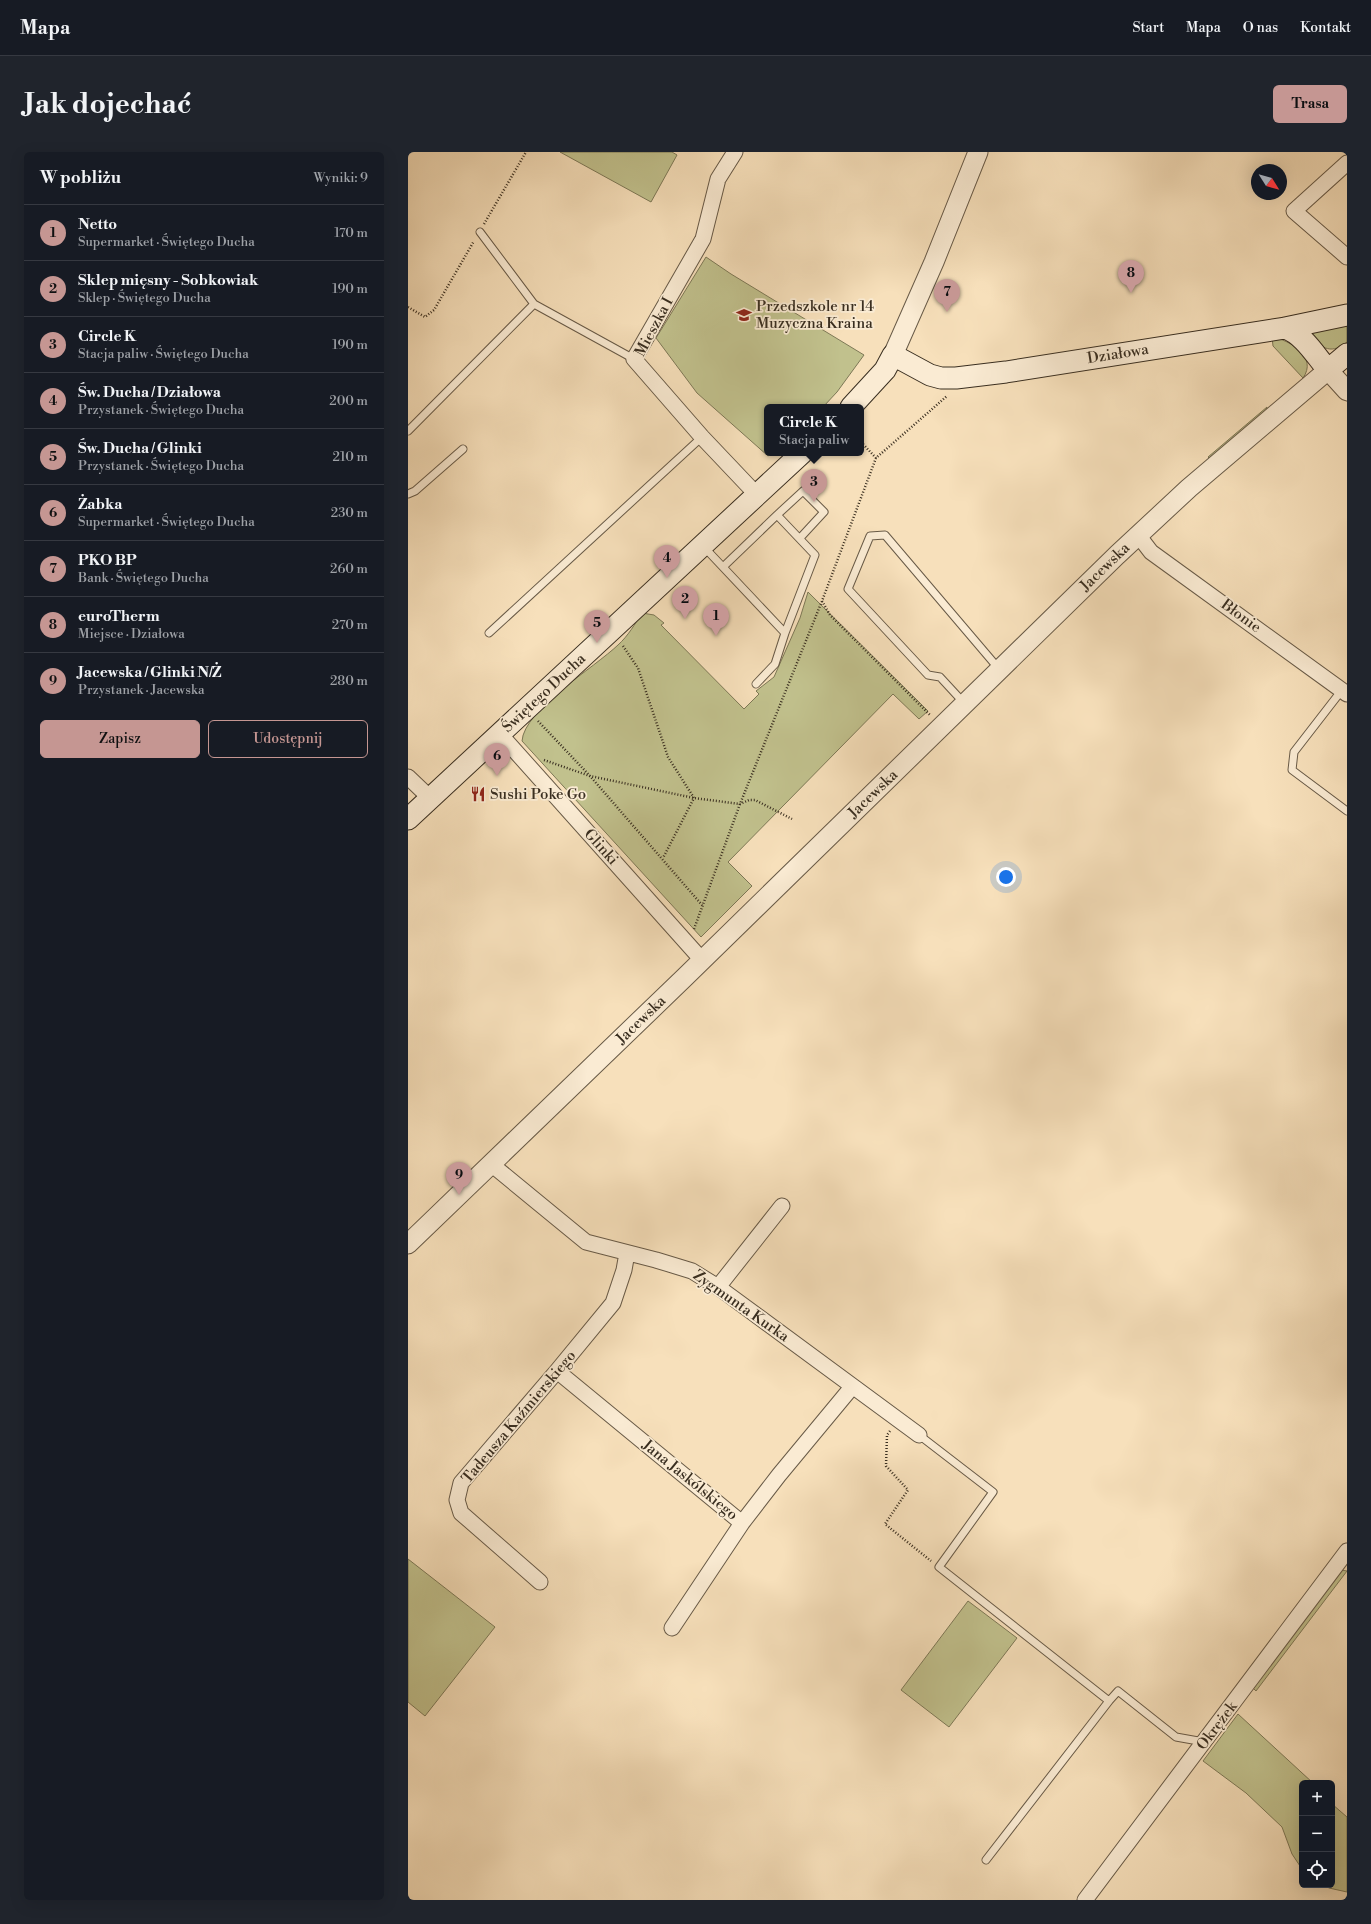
<!DOCTYPE html>
<html lang="pl">
<meta charset="utf-8">
<style>
body{margin:0;font-family:"Libre Bodoni",serif;background:#20242c;color:#f1f3f6}
.controls{position:absolute;right:12px;bottom:12px;display:grid;overflow:hidden;border-radius:6px;box-shadow:0 4px 16px #0002}
.controls button{width:36px;height:36px;display:grid;place-items:center;padding:0;border:0;border-bottom:1px solid #363941;background:#171b24;color:#f1f3f6;font:20px sans-serif}
.compass{position:absolute;left:843px;top:12px;width:36px;height:36px;border-radius:50%;background:#171b24;box-shadow:0 4px 16px #0002;rotate:127deg}
.you{position:absolute;left:598px;top:725px;width:14px;height:14px;margin:-10px;border:3px solid #fff;border-radius:50%;background:#1a73e8;box-shadow:0 0 0 6px #1a73e833}
.badge{display:grid;place-items:center;width:26px;height:26px;border-radius:50%;background:#c59692;color:#111;font-size:13px;font-weight:700}
.pin{position:absolute;translate:-50% -33px;filter:drop-shadow(0 1px 2px #0008)}
.pin::after{content:'';position:absolute;top:21px;width:14px;height:12px;background:inherit;clip-path:polygon(0 0,100% 0,50% 100%)}
.popup{position:absolute;left:356px;top:252px;width:100px;height:52px;box-sizing:border-box;display:grid;place-content:center;border-radius:6px;background:#171b24;filter:drop-shadow(0 1px 3px #0005);font-size:13px;white-space:nowrap;color:#9ea1a6}
.popup b{font-size:15px;color:#f1f3f6}
.popup::after{content:'';position:absolute;left:50%;top:100%;margin-left:-8px;border:8px solid transparent;border-top-color:#171b24}
.list{margin:0;padding:0;list-style:none}
h2{display:flex;justify-content:space-between;align-items:center;height:52px;margin:0;padding:0 16px;font-size:17px}
h2 small{font-size:13px;font-weight:400;color:#9ea1a6}
.list li{display:grid;grid-template-columns:26px 1fr auto;gap:12px;align-items:center;box-sizing:border-box;height:56px;padding:0 16px;border-top:1px solid #363941}
.list b{display:block;font-size:15px;white-space:nowrap}
.list p{margin:0;font-size:13px;white-space:nowrap;color:#9ea1a6}
.list em{font-size:13px;font-style:normal;color:#9ea1a6}
.actions{display:flex;gap:8px;padding:12px 16px}
.actions a{flex:1;padding:9px 0;border:1px solid #c59692;border-radius:6px;text-align:center;font-size:14px;color:#c59692}
.actions .main{background:#c59692;color:#111}
.icon{flex:none;width:22px;height:22px;fill:none;stroke:currentColor;stroke-width:2;stroke-linecap:round;stroke-linejoin:round}
.map{position:relative;flex:none;width:939px;height:1748px;overflow:hidden;border-radius:6px}
header{display:flex;align-items:center;gap:24px;box-sizing:border-box;height:56px;padding:0 20px;background:#171b24;border-bottom:1px solid #363941}
header strong{font-size:19px}
nav{display:flex;gap:22px;margin-inline-start:auto;font-size:14px}
.intro{display:flex;align-items:center;justify-content:space-between;box-sizing:border-box;height:96px;padding:0 24px}
h1{margin:0;font-size:28px}
.button{padding:10px 18px;border-radius:6px;background:#c59692;color:#111;font-size:14px;font-weight:700}
main{display:flex;gap:24px;padding:0 24px}
aside{flex:1;background:#171b24;border-radius:6px;box-shadow:0 4px 16px #0002}
.map>svg:first-child{display:block}
.green{fill:#c1c18d;stroke:#7d7856}
.lines{fill:none;stroke-linecap:round;stroke-linejoin:round}
.service-casing{stroke:#685a47;stroke-width:9}
.minor-casing{stroke:#685a47;stroke-width:17}
.tertiary-casing{stroke:#685a47;stroke-width:21}
.secondary-casing{stroke:#392e20;stroke-width:23}
.path{stroke:#392e20;stroke-width:2.5;stroke-dasharray:1 2;stroke-linecap:butt}
.service{stroke:#faebd3;stroke-width:7}
.minor{stroke:#faebd3;stroke-width:15}
.tertiary{stroke:#faebd3;stroke-width:19}
.secondary{stroke:#faebd3;stroke-width:21}
.labels{text-anchor:middle;dominant-baseline:central;stroke-width:3.5;stroke-linejoin:round;paint-order:stroke}
.poi-label{font-size:15px;fill:#392e20;stroke:#faebd3;text-anchor:start}
.street-label{font-size:15px;fill:#392e20;stroke:#faebd3}
</style>
<header>
<strong>Mapa</strong>
<nav><a>Start</a><a>Mapa</a><a>O nas</a><a>Kontakt</a></nav>
</header>
<div class="intro"><h1>Jak dojechać</h1><a class="button">Trasa</a></div>
<main>
<aside>
<h2>W pobliżu<small>Wyniki: 9</small></h2>
<ul class="list">
<li><span class="badge">1</span><div><b>Netto</b><p>Supermarket · Świętego Ducha</p></div><em>170 m</em></li>
<li><span class="badge">2</span><div><b>Sklep mięsny - Sobkowiak</b><p>Sklep · Świętego Ducha</p></div><em>190 m</em></li>
<li><span class="badge">3</span><div><b>Circle K</b><p>Stacja paliw · Świętego Ducha</p></div><em>190 m</em></li>
<li><span class="badge">4</span><div><b>Św. Ducha / Działowa</b><p>Przystanek · Świętego Ducha</p></div><em>200 m</em></li>
<li><span class="badge">5</span><div><b>Św. Ducha / Glinki</b><p>Przystanek · Świętego Ducha</p></div><em>210 m</em></li>
<li><span class="badge">6</span><div><b>Żabka</b><p>Supermarket · Świętego Ducha</p></div><em>230 m</em></li>
<li><span class="badge">7</span><div><b>PKO BP</b><p>Bank · Świętego Ducha</p></div><em>260 m</em></li>
<li><span class="badge">8</span><div><b>euroTherm</b><p>Miejsce · Działowa</p></div><em>270 m</em></li>
<li><span class="badge">9</span><div><b>Jacewska / Glinki N/Ż</b><p>Przystanek · Jacewska</p></div><em>280 m</em></li>
</ul>
<div class="actions"><a class="main">Zapisz</a><a>Udostępnij</a></div>
</aside>
<div class="map">
<svg width="939" height="1748" viewBox="0 0 939 1748">
<rect width="100%" height="100%" fill="#f7e0bb"/>
<filter id="stains"><feTurbulence type="fractalNoise" baseFrequency=".005" numOctaves="4"/><feColorMatrix values="0 0 0 0 .2 0 0 0 0 .09 0 0 0 0 .02 0 0 0 .5 -.17"/></filter>
<radialGradient id="worn" r=".72"><stop offset=".6" stop-color="#630" stop-opacity="0"/><stop offset="1" stop-color="#630" stop-opacity=".3"/></radialGradient>
<!-- green -->
<path class="green" d="M152 0H264L269 3 243 50Z
M298 105 323 122 456 203 429 240 415 255H359V301H364L360 304 289 241 248 186Z
M939 173V190C925 202 913 198 904 183L906 178Z
M864 185C882 188 910 205 895 226L865 194Z
M859 255 858 259 802 307 800 305Z
M400 440 520 559 511 567 485 542 320 710 344 734 293 785 114 589C116 558 187 515 210 493 220 484 227 472 234 461L246 463 256 471 253 473 336 557 351 542 348 539 366 525 392 466Z
M0 1407 87 1475 17 1564 0 1550Z
M933 1418 939 1419 848 1539 845 1536Z
M560 1449 609 1486 541 1575 493 1538Z
M830 1562 905 1631H894V1717L884 1702 874 1675 838 1641 795 1609Z
M924 1652 939 1665V1740L921 1736 916 1733H924Z"/>
<g class="lines">
<!-- service casing -->
<g class="service-casing">
<path id="service" d="M72 80 126 152
M0 279 126 152 226 207
M0 342 7 339 55 297
M369 363 395 339 416 360 392 386
M296 395 377 481 367 512 348 532
M315 415 369 363 407 403 377 481
M81 481 294 285
M934 538 886 600 884 618 939 659
M556 551 532 525 520 523 440 437 462 384 477 383 591 517
M511 1283 585 1340 531 1415 701 1549 578 1708
M701 1549 710 1539 768 1585 796 1590"/>
</g>
<!-- minor casing -->
<g class="minor-casing">
<path id="minor" d="M327 0 310 27 295 87 226 207 294 285 349 343
M939 11 886 59 939 105
M730 383 743 400 939 542
M92 582 294 808
M0 625 22 646
M83 1012 178 1090 248 1108 284 1119 310 1135 511 1283
M310 1135 374 1054
M149 1219 334 1371 371 1323 444 1235
M132 1430 53 1361 49 1348 53 1331 149 1219 205 1151 216 1118 219 1101
M264 1476 334 1371
M677 1748 939 1399"/>
</g>
<!-- tertiary casing -->
<g class="tertiary-casing">
<path id="tertiary" d="M485 203 526 110 570 0
M0 1092 277 825 709 403 781 336 920 218 939 239"/>
</g>
<!-- secondary casing -->
<g class="secondary-casing">
<path id="secondary" d="M877 176C896 183 907 203 920 218L939 202
M443 255 477 218 485 203 522 223 533 226H548L598 220 877 176 939 163
M0 667 394 301"/>
</g>
<!-- path -->
<path class="path" d="M76 72 118 0
M0 155 17 165 26 158 66 89
M453 290 468 306 539 244
M414 449 422 463 522 563
M215 494 230 516 260 605 286 646 255 706
M130 569 182 624 294 753
M136 608 182 624 286 646 332 652 341 648H347L384 667
M286 777 332 652 414 449 468 306
M482 1279 479 1283 478 1314 500 1338 477 1372 523 1409"/>
<!-- service -->
<use href="#service" class="service"/>
<!-- minor -->
<use href="#minor" class="minor"/>
<!-- tertiary -->
<use href="#tertiary" class="tertiary"/>
<!-- secondary -->
<use href="#secondary" class="secondary"/>
</g>
<!-- icons -->
<defs>
<g id="school-bare" transform="scale(1.2)"><path d="M0-5L7-2L0 1L-7-2ZM-4 1L0 2.5L4 1V4Q0 6-4 4Z" fill="#8f2418" stroke="#faebd3" stroke-width="2.5" paint-order="stroke"/></g>
<g id="restaurant-bare" transform="scale(1.2)"><path d="M-5-6h1v4h1v-4h1v4h1v-4h1v5L-1.5 .5V6h-2V.5L-5-1ZM5-6V6H3V1.5H1.5Q1.5-4 5-6Z" fill="#8f2418" stroke="#faebd3" stroke-width="2.5" paint-order="stroke"/></g>
</defs>
<g fill-rule="evenodd">
<use href="#school-bare" x="336" y="163"/>
<use href="#restaurant-bare" x="70" y="642"/>
</g>
<g class="labels">
<!-- poi labels -->
<g class="poi-label">
<text x="348" y="154">Przedszkole nr 14<tspan x="348" dy="17">Muzyczna Kraina</tspan></text>
<text x="82" y="642">Sushi Poke Go</text>
</g>
<!-- street labels -->
<g class="street-label">
<text transform="translate(246 175) rotate(-62)">Mieszka I</text>
<text transform="translate(710 202) rotate(-9)">Działowa</text>
<text transform="translate(697 415) rotate(-44)">Jacewska</text>
<text transform="translate(833 464) rotate(36)">Błonie</text>
<text transform="translate(136 541) rotate(-43)">Świętego Ducha</text>
<text transform="translate(465 642) rotate(-44)">Jacewska</text>
<text transform="translate(193 695) rotate(48)">Glinki</text>
<text transform="translate(233 868) rotate(-44)">Jacewska</text>
<text transform="translate(333 1154) rotate(35)">Zygmunta Kurka</text>
<text transform="translate(111 1265) rotate(-50)">Tadeusza Kaźmierskiego</text>
<text transform="translate(282 1328) rotate(39)">Jana Jaskólskiego</text>
<text transform="translate(809 1574) rotate(-53)">Okrężek</text>
</g>
</g>
<rect width="100%" height="100%" filter="url(#stains)"/>
<rect width="100%" height="100%" fill="url(#worn)"/>
</svg>
<div class="controls">
<button>+</button>
<button>−</button>
<button><svg class="icon" aria-label="locate" viewBox="0 0 24 24"><circle cx="12" cy="12" r="6"/><path d="M12 2v4M12 18v4M2 12h4M18 12h4"/></svg></button>
</div>
<svg class="compass" viewBox="-18 -18 36 36"><path d="M0-13l5 13h-10z" fill="#e53935"/><path d="M0 13l5-13h-10z" fill="#9ea1a6"/></svg>
<div class="you"></div>
<div class="pin badge" style="left:308px;top:484px">1</div>
<div class="pin badge" style="left:277px;top:467px">2</div>
<div class="pin badge" style="left:406px;top:350px">3</div>
<div class="popup"><b>Circle K</b>Stacja paliw</div>
<div class="pin badge" style="left:259px;top:426px">4</div>
<div class="pin badge" style="left:189px;top:491px">5</div>
<div class="pin badge" style="left:89px;top:624px">6</div>
<div class="pin badge" style="left:539px;top:160px">7</div>
<div class="pin badge" style="left:723px;top:141px">8</div>
<div class="pin badge" style="left:51px;top:1043px">9</div>
</div>
</main>
